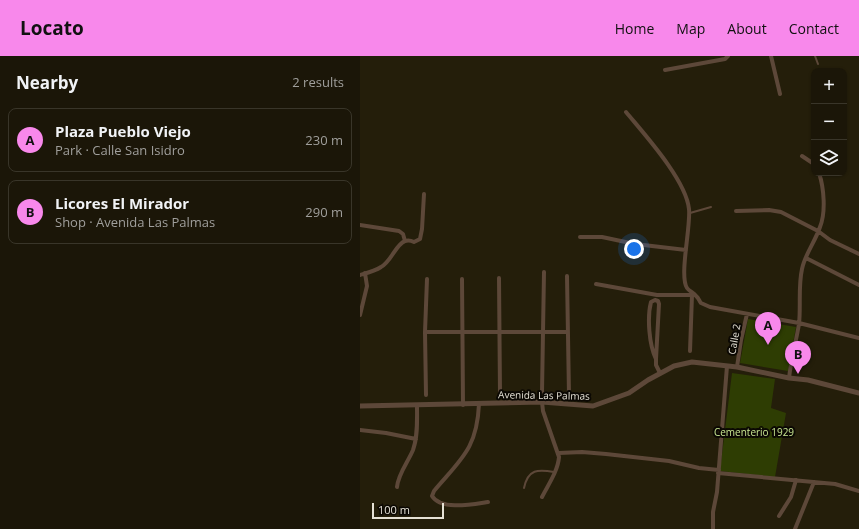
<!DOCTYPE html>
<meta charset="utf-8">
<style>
body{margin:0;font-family:"Open Sans",sans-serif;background:#282316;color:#f1f3f6}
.controls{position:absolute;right:12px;top:12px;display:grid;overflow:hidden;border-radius:8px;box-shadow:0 1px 3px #0004}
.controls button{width:36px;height:36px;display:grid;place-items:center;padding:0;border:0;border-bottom:1px solid #393529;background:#1b1608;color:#f1f3f6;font:20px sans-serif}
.scale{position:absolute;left:12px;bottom:10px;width:72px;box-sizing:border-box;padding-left:4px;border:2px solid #e5e1d5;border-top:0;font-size:11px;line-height:14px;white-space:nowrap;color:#e5e1d5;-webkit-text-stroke:3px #0b0803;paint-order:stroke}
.you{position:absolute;left:274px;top:193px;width:14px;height:14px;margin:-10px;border:3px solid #fff;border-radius:50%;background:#1a73e8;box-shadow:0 0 0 6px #1a73e833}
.badge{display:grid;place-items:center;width:26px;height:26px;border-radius:50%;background:#f888eb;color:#111;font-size:13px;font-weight:700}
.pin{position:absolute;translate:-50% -33px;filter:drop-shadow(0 1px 2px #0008)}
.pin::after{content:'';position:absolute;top:21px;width:14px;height:12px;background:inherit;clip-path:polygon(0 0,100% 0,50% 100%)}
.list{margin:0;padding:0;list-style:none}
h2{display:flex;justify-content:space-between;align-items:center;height:52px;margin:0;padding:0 16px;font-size:17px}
h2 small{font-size:13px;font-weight:400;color:#a09f9c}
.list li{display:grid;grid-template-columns:26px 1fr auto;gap:12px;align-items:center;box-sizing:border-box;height:64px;margin:0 8px 8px;padding:0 8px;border:1px solid #393529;border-radius:8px}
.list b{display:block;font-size:15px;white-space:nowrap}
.list p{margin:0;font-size:13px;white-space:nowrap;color:#a09f9c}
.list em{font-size:13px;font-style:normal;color:#a09f9c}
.icon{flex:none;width:22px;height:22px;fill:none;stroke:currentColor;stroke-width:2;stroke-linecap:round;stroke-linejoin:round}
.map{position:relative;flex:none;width:499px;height:473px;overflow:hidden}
header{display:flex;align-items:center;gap:24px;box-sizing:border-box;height:56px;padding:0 20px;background:#f888eb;color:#111}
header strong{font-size:19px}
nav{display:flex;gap:22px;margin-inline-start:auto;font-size:14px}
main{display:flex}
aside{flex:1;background:#1b1608}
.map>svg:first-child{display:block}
.green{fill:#2e3d03}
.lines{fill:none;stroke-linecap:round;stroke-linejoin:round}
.service{stroke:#5d4839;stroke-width:2}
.minor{stroke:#5d4839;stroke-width:4}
.tertiary{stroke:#5d4839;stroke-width:5}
.labels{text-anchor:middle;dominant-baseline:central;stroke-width:4;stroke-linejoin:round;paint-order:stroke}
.street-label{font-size:10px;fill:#e5e1d5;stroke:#0b0803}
.park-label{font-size:10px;fill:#c8e691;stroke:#0b0803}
</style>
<header>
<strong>Locato</strong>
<nav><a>Home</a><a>Map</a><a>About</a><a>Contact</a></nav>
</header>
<main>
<aside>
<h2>Nearby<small>2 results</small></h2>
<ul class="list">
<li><span class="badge">A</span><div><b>Plaza Pueblo Viejo</b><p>Park · Calle San Isidro</p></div><em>230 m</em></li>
<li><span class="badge">B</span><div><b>Licores El Mirador</b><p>Shop · Avenida Las Palmas</p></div><em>290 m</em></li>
</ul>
</aside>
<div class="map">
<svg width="499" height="473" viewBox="0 0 499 473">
<rect width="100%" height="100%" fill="#241e0a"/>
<!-- green -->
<path class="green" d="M388 263 436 271 428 315 380 307Z
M372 317 415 323 411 352 426 357 415 421 360 415Z"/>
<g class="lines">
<!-- service -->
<path class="service" d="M455 0 458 8
M330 157 351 151
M164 432C168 413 178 413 194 416"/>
<!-- minor -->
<path class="minor" d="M411 0 420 38
M305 14 365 3 368 0
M266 56C285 79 326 124 329 153 331 170 319 220 327 232 329 235 334 237 336 240 339 242 339 245 341 247L350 251 439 267 499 282
M442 100 454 108
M376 155 409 154 421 156 458 175 470 184 499 198
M0 169 39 175 43 178 45 185
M220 181H242L275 188 326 194
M446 202 499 229
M0 219C7 217 15 215 21 211 31 206 36 188 45 185 48 184 52 185 54 186L60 183 62 173 64 138
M207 220 209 339
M139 222 140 338
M102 223 103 349
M236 228 297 239H335
M0 259 7 230 5 217
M65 276H208
M330 295 332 239
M296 303C289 289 287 261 291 246L295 244 298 245 299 248 296 303V309L300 317
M377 311 381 284 387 258
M429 322C431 304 436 286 439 268 441 250 438 231 442 213 445 198 455 186 460 171 466 156 464 132 459 117
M182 336 184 216
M66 339 65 276 67 223
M119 348C117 393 101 403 74 435L72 440C81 455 114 448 128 446
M0 374 26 377 56 383
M199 397 222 396 246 398 309 405 339 412 359 414
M358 417 475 428 499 435
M37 431C38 418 48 406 53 394 58 380 57 364 57 350
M182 441C188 429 198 415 199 401L183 355 182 346
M419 460 431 441 436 424
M353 473V456L357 436 367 310
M435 473 454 426"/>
<!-- tertiary -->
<path class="tertiary" d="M0 350 182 346 233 350 269 337 288 324 314 310 332 306 377 311 429 322 448 324 499 337"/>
</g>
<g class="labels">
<!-- street labels -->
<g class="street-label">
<text transform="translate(374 283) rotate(-80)">Calle 2</text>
<text transform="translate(184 339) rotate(1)">Avenida Las Palmas</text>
</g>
<!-- park labels -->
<g class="park-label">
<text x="394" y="376">Cementerio 1929</text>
</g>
</g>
</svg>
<div class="controls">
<button>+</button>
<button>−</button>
<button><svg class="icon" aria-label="layers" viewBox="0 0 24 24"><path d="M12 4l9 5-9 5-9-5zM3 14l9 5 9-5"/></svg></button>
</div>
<div class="scale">100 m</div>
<div class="you"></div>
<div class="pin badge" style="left:408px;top:289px">A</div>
<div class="pin badge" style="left:438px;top:318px">B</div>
</div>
</main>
